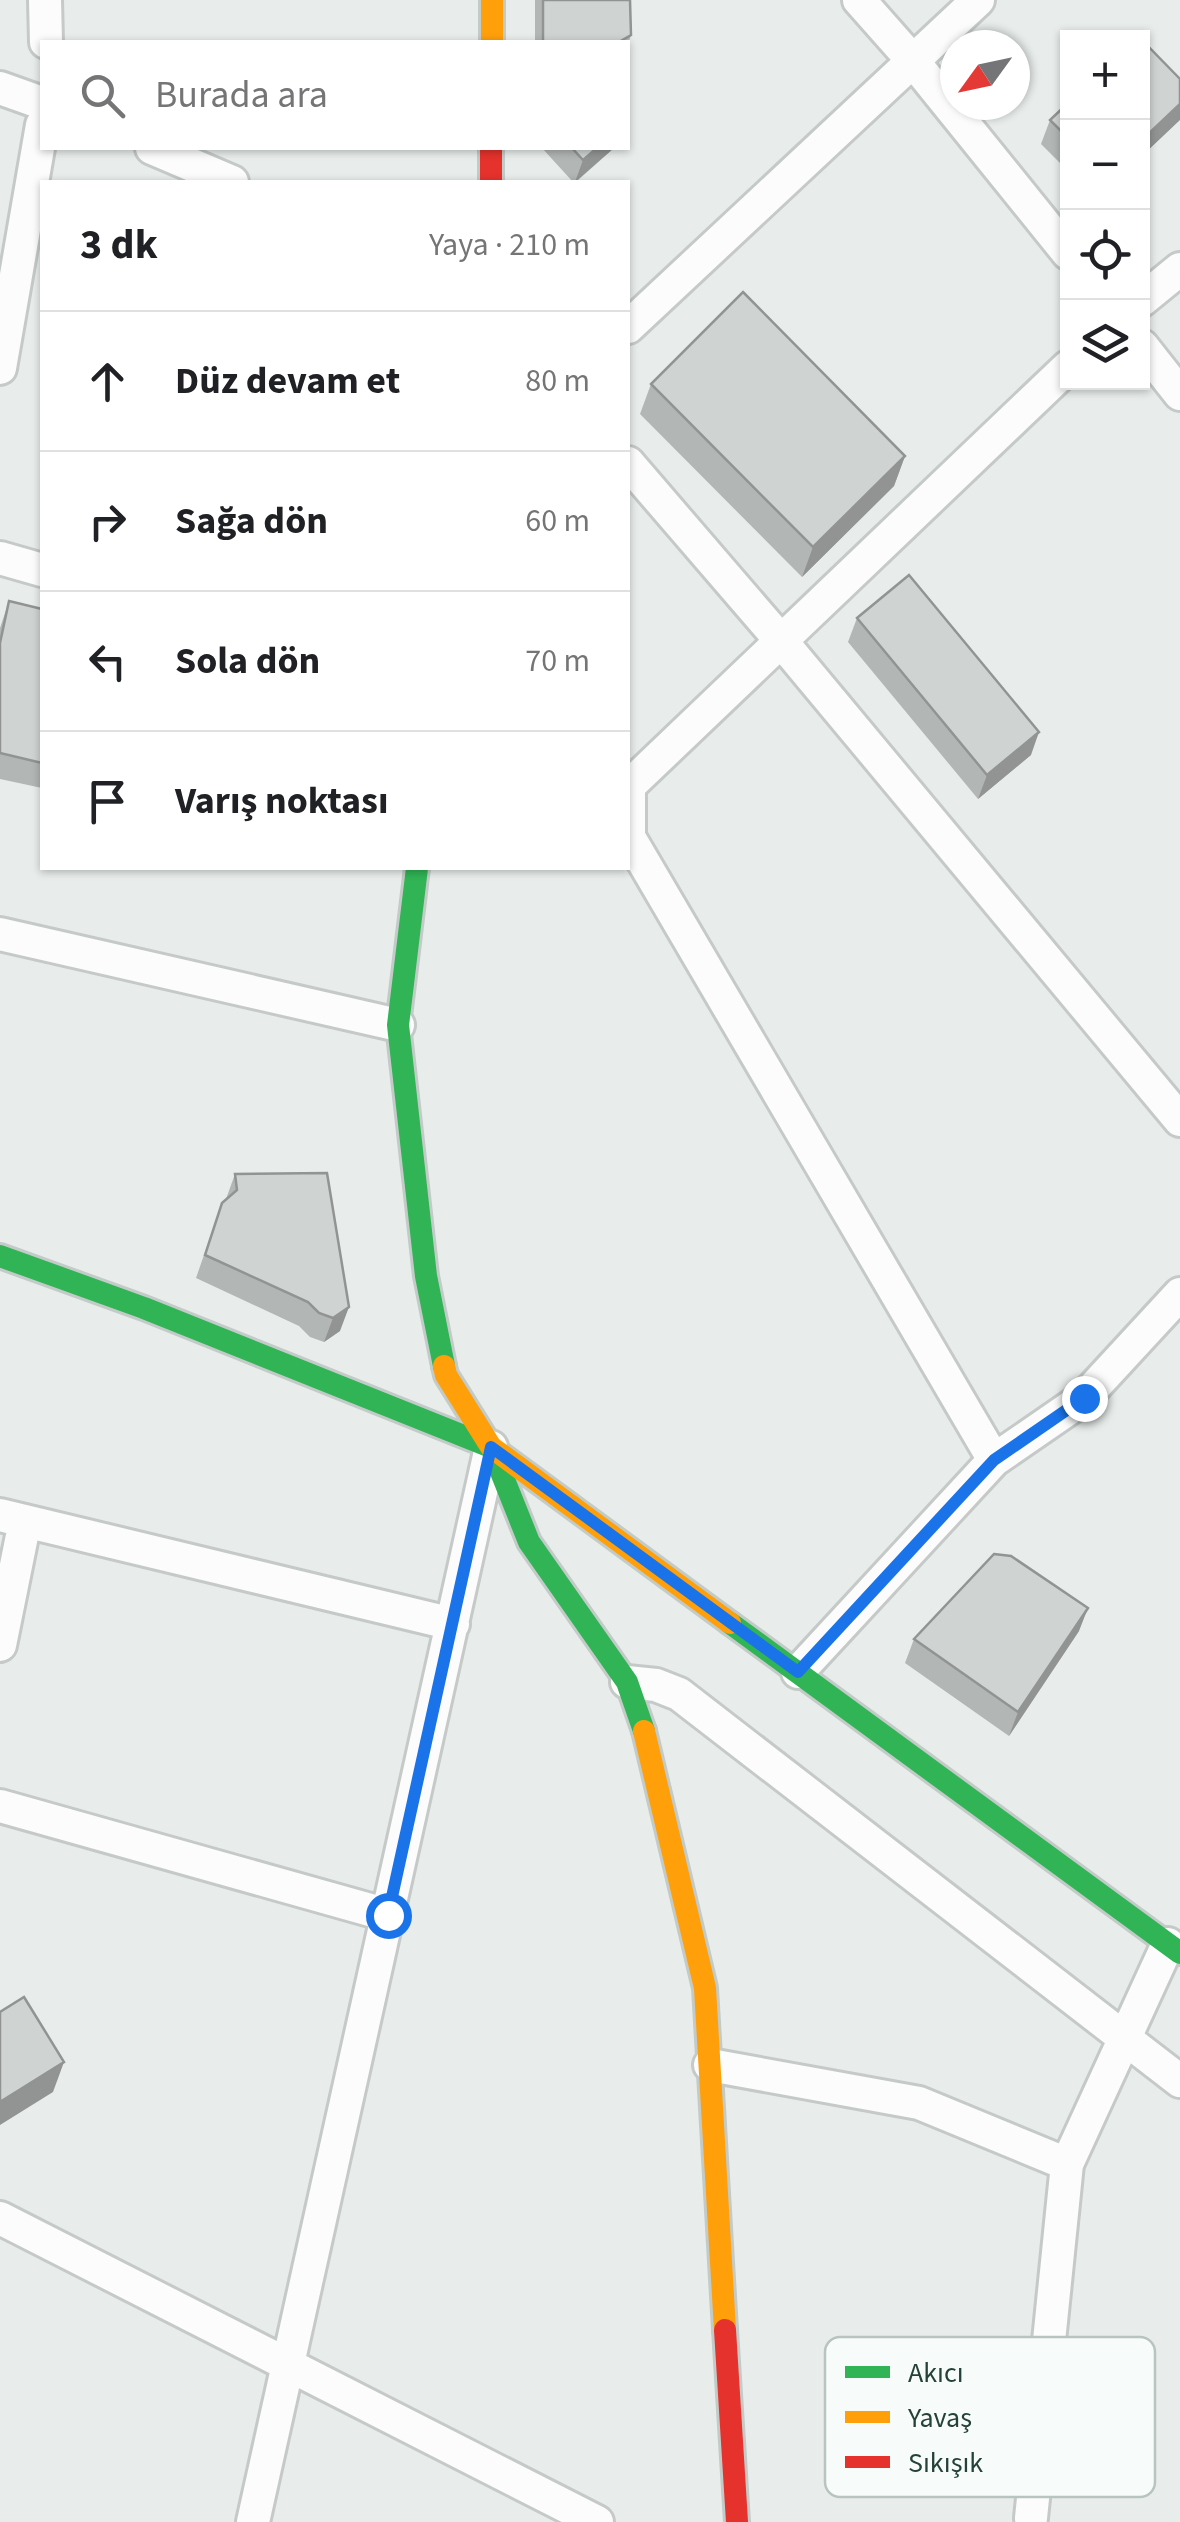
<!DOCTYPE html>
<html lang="tr">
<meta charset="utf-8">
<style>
body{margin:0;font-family:"Source Sans 3",sans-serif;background:#f2f2f2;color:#202124}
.controls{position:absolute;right:30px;top:30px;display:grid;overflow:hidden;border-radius:0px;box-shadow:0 2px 8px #0004}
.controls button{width:90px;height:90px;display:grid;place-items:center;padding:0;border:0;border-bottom:2px solid #e0e0e0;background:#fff;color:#202124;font:50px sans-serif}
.compass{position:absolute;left:940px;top:30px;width:90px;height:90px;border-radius:50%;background:#fff;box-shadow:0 2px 8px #0004;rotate:237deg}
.stop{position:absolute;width:30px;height:30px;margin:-22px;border:8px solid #1a73e8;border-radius:50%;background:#fff}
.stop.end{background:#1a73e8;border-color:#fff;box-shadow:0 2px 10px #0008}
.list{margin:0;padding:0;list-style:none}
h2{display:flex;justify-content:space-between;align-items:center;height:130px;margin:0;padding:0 40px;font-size:42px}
h2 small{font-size:32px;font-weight:400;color:#757577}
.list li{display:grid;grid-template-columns:65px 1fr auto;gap:30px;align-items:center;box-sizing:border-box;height:140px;padding:0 40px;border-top:2px solid #e0e0e0}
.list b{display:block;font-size:38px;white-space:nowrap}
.list em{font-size:32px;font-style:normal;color:#757577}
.icon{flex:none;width:55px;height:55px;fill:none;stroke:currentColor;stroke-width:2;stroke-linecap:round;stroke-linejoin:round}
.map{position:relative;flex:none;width:1180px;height:2522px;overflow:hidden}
.search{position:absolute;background:#fff;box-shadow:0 2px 8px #0004;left:40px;top:40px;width:590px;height:110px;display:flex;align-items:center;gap:25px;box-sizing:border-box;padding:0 35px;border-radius:0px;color:#757577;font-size:38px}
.panel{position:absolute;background:#fff;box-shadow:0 2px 8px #0004;left:40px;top:180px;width:590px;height:690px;border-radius:0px}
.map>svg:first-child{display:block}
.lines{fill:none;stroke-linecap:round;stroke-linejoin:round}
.street-casing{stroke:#c5cac8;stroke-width:38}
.fast-casing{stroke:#c3cbc8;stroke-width:28}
.slow-casing{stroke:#c3cbc8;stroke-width:28}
.jam-casing{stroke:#c3cbc8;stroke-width:28}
.street{stroke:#fcfcfc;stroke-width:32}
.fast{stroke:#30b455;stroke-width:22}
.slow{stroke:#ff9f0a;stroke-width:22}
.jam{stroke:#e5322d;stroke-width:22}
.wall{fill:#b2b6b5}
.shaded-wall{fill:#919493}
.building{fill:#cfd4d2;stroke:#919493;stroke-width:2.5}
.route{stroke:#1a73e8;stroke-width:12}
.key{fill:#f7fbf9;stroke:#b8c4c0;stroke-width:2.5}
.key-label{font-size:28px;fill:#24423a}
</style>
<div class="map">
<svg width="1180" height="2522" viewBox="0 0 1180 2522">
<rect width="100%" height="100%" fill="#e8edeb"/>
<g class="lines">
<!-- street casing -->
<g class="street-casing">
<path id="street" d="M45 0 46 42
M859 0 913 61 1068 253
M0 88 42 103
M152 148 232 182
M1142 300 1180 269
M628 327 978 0
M1142 346 1180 394
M0 368 42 125
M628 463 782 642 1180 1120
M0 558 42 570
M0 934 398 1025
M994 1460 629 837V786L1068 367
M0 1515 453 1624
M0 1645 25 1521
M798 1672 994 1460 1084 1398 1180 1294
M627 1682 656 1685 679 1694 1180 2081
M0 1806 388 1915
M710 2065 919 2103 1067 2164
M0 2218 597 2522
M1031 2518 1067 2164 1168 1944
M253 2522 491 1447"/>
</g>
<!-- fast casing -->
<g class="fast-casing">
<path id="fast" d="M417 868 398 1025 426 1276 444 1366
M0 1256 144 1308 491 1447 529 1542 627 1682 644 1731
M730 1623 1180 1953"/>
</g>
<!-- slow casing -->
<g class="slow-casing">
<path id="slow" d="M492 0V42
M444 1366 446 1375 491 1447 730 1623
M644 1731 705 1988 725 2330"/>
</g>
<!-- jam casing -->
<g class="jam-casing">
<path id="jam" d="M491 148V182
M725 2330 737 2522"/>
</g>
<!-- street -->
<use href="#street" class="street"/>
<!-- fast -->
<use href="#fast" class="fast"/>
<!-- slow -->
<use href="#slow" class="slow"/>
<!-- jam -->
<use href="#jam" class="jam"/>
</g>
<!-- wall -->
<path class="wall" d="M535 0H630L631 35 628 45V42H535Z
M1068 103V171L1041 144 1050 120Z
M542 148H614L576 182H573Z
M651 384 905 456 894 486 802 577 640 414Z
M9 601 42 609V788L0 779V628Z
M857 618 1031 755 978 799 848 642Z
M327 1173 340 1331 324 1342 310 1337 299 1326 196 1278 222 1203 226 1199 235 1174Z
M1079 1631 1009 1736 905 1663 914 1639Z"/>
<!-- shaded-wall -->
<path class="shaded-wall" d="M1180 104V120L1142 156V140Z
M597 148H614L575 182 583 160Z
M905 456 894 486 802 577 813 547Z
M1039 732 1031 755 978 799 987 775Z
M349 1307 340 1331 324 1342 333 1318Z
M1088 1608 1079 1631 1009 1736 1018 1712Z
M64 2062 53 2092 0 2125V2102Z"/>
<!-- building -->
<path class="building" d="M543 0H630L631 35 619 42H543Z
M1142 40 1180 79V104L1142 140Z
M1068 103V138L1050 120Z
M572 148H597L583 160Z
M743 292 905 456 813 547 651 384Z
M909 575 1039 732 987 775 857 618Z
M9 601 42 609V763L0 753V643Z
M327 1173 349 1307 333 1318 319 1313 308 1302 205 1255 222 1203 237 1190 235 1174Z
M994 1554 1011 1556 1088 1608 1018 1712 914 1639Z
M24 1997 64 2062 0 2102V2012Z"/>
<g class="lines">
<!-- route -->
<path class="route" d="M388 1915 491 1447 798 1672 994 1460 1084 1398"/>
</g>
<!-- legend -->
<rect x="825" y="2337" width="330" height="160" rx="15" class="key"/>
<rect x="845" y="2366" width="45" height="12" fill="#30b455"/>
<rect x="845" y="2411" width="45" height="12" fill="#ff9f0a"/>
<rect x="845" y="2456" width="45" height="12" fill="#e5322d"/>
<g class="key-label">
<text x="908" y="2382">Akıcı</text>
<text x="908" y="2427">Yavaş</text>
<text x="908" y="2472">Sıkışık</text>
</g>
</svg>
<div class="controls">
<button>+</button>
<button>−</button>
<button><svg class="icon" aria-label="locate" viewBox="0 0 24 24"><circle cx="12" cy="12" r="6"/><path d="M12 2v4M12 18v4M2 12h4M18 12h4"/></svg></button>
<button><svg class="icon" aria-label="layers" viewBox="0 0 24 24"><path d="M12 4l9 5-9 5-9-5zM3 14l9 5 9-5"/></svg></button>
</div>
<svg class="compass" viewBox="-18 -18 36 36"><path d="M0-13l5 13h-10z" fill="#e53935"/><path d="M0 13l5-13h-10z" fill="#757577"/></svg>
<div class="stop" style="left:388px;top:1915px"></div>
<div class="stop end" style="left:1084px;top:1398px"></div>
<div class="search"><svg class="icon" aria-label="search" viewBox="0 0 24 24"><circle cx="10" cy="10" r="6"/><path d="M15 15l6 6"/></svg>Burada ara</div>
<section class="panel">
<h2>3 dk<small>Yaya · 210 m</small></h2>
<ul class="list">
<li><svg class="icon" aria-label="ahead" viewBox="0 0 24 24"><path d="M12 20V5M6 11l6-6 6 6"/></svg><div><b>Düz devam et</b></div><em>80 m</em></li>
<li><svg class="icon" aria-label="right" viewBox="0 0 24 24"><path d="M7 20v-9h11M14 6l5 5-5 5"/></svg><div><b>Sağa dön</b></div><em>60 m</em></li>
<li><svg class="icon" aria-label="left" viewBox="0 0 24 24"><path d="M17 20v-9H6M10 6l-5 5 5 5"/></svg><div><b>Sola dön</b></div><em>70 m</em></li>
<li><svg class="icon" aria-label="arrive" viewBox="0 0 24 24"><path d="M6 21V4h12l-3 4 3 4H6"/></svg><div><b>Varış noktası</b></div></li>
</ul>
</section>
</div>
